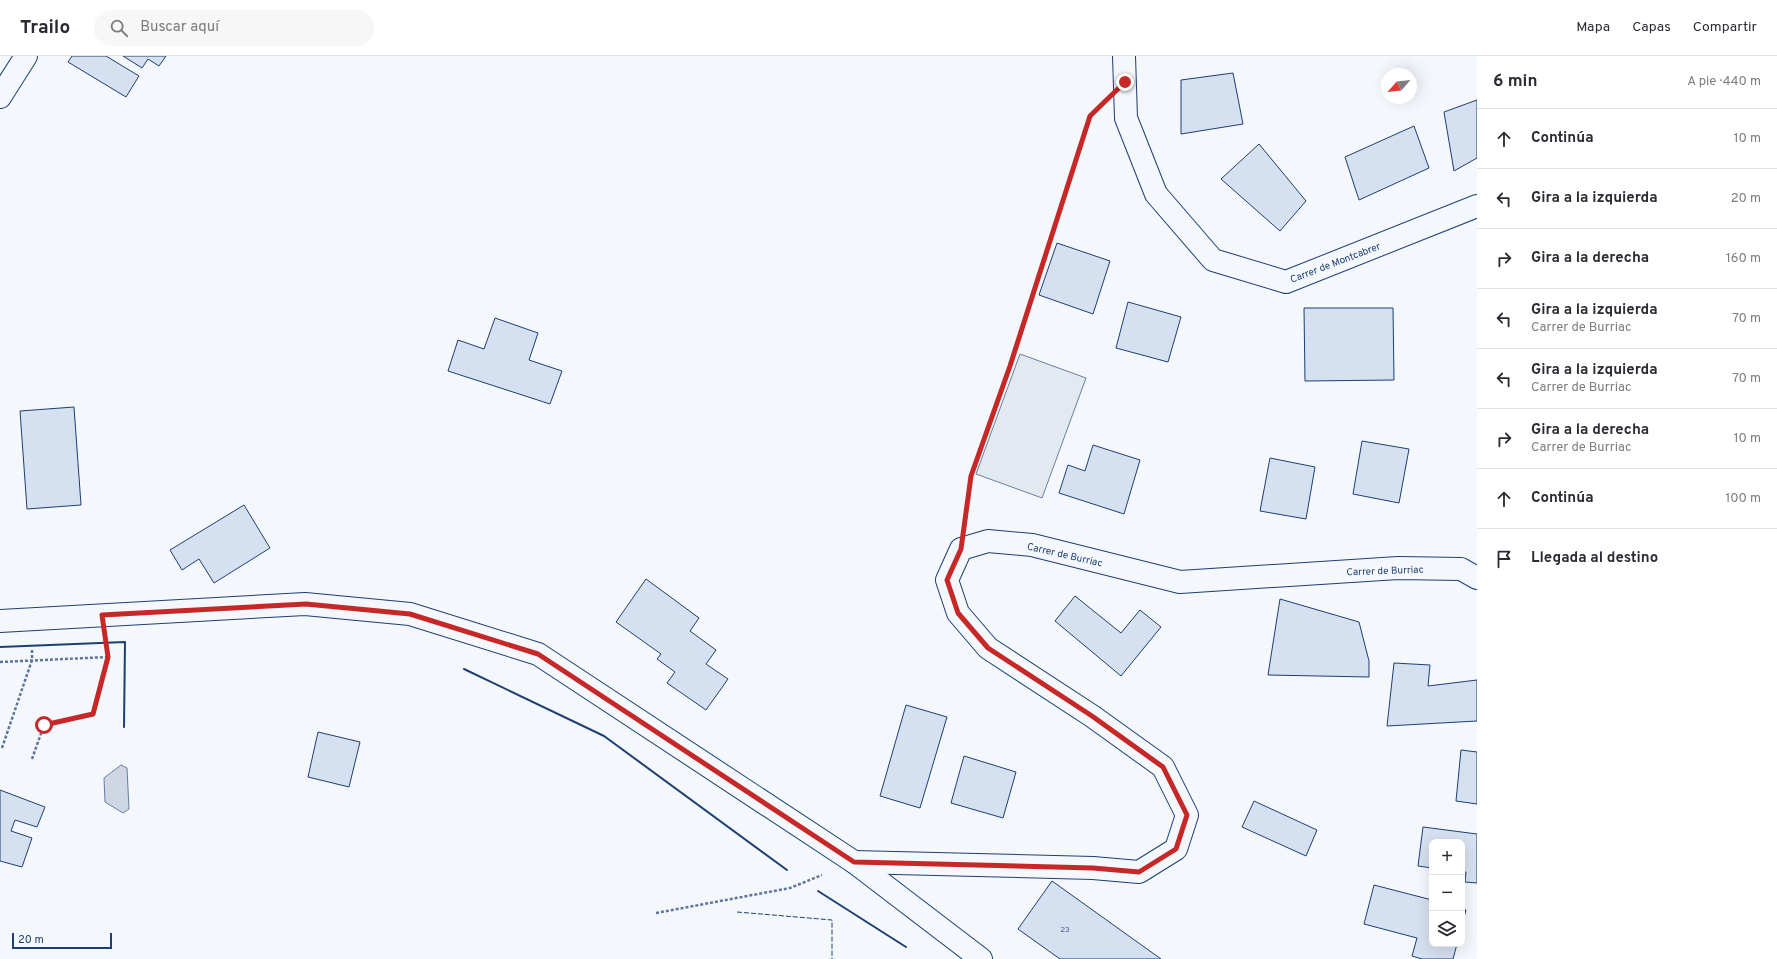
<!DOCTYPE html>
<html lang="es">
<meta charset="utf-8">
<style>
body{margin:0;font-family:Overpass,sans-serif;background:#f7f7f7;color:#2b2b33}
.controls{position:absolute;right:12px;bottom:12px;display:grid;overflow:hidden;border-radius:8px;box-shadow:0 4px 16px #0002}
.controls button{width:36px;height:36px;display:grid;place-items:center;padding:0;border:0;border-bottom:1px solid #e1e1e2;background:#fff;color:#2b2b33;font:20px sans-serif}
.compass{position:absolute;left:1381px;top:12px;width:36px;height:36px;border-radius:50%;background:#fff;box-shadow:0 4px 16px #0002;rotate:243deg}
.scale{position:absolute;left:12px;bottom:10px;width:100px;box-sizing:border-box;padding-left:4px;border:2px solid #1d3f73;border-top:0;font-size:11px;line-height:14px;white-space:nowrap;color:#1d3f73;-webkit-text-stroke:3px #f4f7fb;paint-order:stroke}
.stop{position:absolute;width:12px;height:12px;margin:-9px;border:3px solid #c62828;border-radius:50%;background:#fff}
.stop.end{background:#c62828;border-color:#fff;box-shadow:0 1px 4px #0008}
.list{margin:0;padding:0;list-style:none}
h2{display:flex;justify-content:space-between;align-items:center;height:52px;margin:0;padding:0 16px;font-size:17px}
h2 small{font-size:13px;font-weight:400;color:#7c7c81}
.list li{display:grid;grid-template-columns:26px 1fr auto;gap:12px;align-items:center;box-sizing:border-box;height:60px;padding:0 16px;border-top:1px solid #e1e1e2}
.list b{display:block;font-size:15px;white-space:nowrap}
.list p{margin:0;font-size:13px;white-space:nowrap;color:#7c7c81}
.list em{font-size:13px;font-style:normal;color:#7c7c81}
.icon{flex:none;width:22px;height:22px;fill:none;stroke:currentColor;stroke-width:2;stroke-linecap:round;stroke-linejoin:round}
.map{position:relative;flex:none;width:1477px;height:903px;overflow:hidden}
header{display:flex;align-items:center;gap:24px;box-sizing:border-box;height:56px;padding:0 20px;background:#fff;border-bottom:1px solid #e1e1e2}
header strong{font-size:19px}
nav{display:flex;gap:22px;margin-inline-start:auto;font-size:14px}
.search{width:280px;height:36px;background:#f7f7f7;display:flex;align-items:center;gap:10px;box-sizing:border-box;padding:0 14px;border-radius:22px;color:#7c7c81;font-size:15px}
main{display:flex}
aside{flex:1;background:#fff}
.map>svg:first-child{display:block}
.green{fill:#e3e9f0;stroke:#687fa3}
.water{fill:#cfd7e4;stroke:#687fa3}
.building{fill:#d5e0f0;stroke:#1d3f73}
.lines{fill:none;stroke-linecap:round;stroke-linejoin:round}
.street-casing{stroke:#1d3f73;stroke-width:24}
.path{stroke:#5e769c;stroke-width:2.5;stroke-dasharray:3 2;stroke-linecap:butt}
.street{stroke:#f4f7fb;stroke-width:22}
.fence{stroke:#1d3f73;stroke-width:1;stroke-dasharray:5 2;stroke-linecap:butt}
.wall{stroke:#1d3f73;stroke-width:2}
.route{stroke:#c62828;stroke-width:5}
.labels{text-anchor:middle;stroke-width:3;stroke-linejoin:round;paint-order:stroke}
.number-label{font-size:8px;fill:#4b6792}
.street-label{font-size:10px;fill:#1d3f73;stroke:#f4f7fb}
</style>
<header>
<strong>Trailo</strong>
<div class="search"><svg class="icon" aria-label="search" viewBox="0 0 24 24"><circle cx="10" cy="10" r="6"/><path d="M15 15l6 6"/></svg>Buscar aquí</div>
<nav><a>Mapa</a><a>Capas</a><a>Compartir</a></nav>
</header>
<main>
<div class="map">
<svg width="1477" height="903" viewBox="0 0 1477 903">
<rect width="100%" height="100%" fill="#f4f7fb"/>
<polygon class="green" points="1020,298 1086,322 1042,442 976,418"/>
<polygon class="water" points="121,709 127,712 129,753 123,757 105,746 104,722"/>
<g class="building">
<polygon points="72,0 106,0 139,20 126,41 68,6"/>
<polygon points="123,0 166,0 159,10 148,3 142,12"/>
<polygon points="1233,17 1243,68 1181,78 1181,24"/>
<polygon points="1477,44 1477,102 1454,115 1444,56"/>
<polygon points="1414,70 1429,112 1359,144 1345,101"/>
<polygon points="1259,88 1306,145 1280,175 1221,123"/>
<polygon points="1057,187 1110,205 1093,258 1039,239"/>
<polygon points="1128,246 1181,261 1168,306 1116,292"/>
<polygon points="1304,252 1393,252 1394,324 1305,325"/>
<polygon points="495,262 538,277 529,304 562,315 550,348 448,315 458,284 484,293"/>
<polygon points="74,351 81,449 27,453 20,355"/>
<polygon points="1362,385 1409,393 1399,447 1353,438"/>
<polygon points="1093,389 1140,404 1124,458 1059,437 1068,409 1085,415"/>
<polygon points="1270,402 1315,411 1306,463 1260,455"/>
<polygon points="244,449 270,492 214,527 199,503 182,514 170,494"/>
<polygon points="646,523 699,562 690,575 716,594 706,608 728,623 706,654 667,627 675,616 657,603 661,598 616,566"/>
<polygon points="1075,540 1121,577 1140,554 1161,571 1121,620 1055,565"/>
<polygon points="1280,543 1359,566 1369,605 1369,621 1268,619"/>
<polygon points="1394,607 1430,609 1428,630 1477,624 1477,665 1387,670"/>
<polygon points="906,649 947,661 920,752 880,740"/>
<polygon points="318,676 360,686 349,731 308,721"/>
<polygon points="1461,694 1477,696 1477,748 1456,745"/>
<polygon points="964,700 1016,716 1003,762 951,747"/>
<polygon points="0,734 45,751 37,771 15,764 11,775 32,782 22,811 0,805"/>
<polygon points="1254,745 1317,774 1306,800 1242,771"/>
<polygon points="1423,771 1477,778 1477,827 1465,826 1466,816 1462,816 1462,786 1432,786 1432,812 1418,810"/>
<polygon points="1052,825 1161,903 1060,903 1018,873"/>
<polygon points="1374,829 1432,844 1432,888 1457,888 1453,903 1422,903 1412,900 1417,882 1364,868"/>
<polygon points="1462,852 1466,854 1462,869"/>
</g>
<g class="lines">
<defs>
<g id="street">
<polyline points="1124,0 1126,62 1156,138 1213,204 1286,226 1477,150"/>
<polyline points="0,41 26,0"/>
<polyline points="0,565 305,548 410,558 538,598 854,806 981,903"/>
<polyline points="854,806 1093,812 1139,816 1176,793 1187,759 1163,711 1092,660 988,592 958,557 947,524 961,493 988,485 1032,489 1180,526 1398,512 1461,513 1477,522"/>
</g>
</defs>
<use href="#street" class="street-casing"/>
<g class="path">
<polyline points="966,461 971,420 1010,310 1090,60 1096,54"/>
<polyline points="0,606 108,601"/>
<polyline points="2,692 32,604 32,592"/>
<polyline points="32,703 44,669 93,659 108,601 106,588"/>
<polyline points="656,857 790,832 822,819"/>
</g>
<use href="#street" class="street"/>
<polyline class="fence" points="737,856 832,864 832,903"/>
<g class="wall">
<polyline points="0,591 125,586 124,671"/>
<polyline points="464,613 604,680 787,814"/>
<polyline points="818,835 906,891"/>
</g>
</g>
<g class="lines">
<polyline class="route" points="44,669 93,658 108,601 102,559 306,548 410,558 538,598 854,806 1093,812 1139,816 1176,793 1187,759 1163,711 1092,660 988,592 958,557 947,524 961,493 971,420 1010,310 1090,60 1125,26"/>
</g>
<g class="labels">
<g class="number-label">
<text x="1065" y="876">23</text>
</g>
<g class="street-label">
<text transform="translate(1335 206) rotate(-21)" y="4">Carrer de Montcabrer</text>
<text transform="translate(1065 498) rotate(13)" y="4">Carrer de Burriac</text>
<text transform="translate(1385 514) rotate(-2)" y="4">Carrer de Burriac</text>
</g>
</g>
</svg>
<div class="controls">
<button>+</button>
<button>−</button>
<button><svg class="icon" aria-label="layers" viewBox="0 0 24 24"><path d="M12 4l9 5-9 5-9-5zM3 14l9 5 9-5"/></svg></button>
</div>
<svg class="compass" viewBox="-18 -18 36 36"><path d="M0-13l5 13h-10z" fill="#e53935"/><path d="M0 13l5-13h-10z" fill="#7c7c81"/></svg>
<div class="scale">20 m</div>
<div class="stop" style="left:44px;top:669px"></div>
<div class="stop end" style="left:1125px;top:26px"></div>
</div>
<aside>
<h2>6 min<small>A pie · 440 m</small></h2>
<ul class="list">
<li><svg class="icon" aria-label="ahead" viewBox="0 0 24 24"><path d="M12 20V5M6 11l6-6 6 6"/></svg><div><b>Continúa</b></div><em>10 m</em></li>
<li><svg class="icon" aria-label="left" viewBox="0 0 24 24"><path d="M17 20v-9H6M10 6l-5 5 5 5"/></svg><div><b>Gira a la izquierda</b></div><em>20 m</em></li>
<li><svg class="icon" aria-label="right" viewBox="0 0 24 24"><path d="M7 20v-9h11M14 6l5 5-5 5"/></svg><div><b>Gira a la derecha</b></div><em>160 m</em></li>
<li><svg class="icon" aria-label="left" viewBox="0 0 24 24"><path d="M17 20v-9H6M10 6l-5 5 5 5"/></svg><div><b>Gira a la izquierda</b><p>Carrer de Burriac</p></div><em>70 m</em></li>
<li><svg class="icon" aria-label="left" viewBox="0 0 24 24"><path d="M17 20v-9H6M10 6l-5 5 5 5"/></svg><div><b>Gira a la izquierda</b><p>Carrer de Burriac</p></div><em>70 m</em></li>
<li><svg class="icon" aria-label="right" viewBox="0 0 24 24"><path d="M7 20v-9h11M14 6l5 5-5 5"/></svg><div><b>Gira a la derecha</b><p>Carrer de Burriac</p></div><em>10 m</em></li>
<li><svg class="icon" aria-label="ahead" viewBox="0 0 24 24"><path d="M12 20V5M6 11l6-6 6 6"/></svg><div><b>Continúa</b></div><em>100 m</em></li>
<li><svg class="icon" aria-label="arrive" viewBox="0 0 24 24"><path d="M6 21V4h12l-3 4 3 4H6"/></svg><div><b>Llegada al destino</b></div></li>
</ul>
</aside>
</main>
